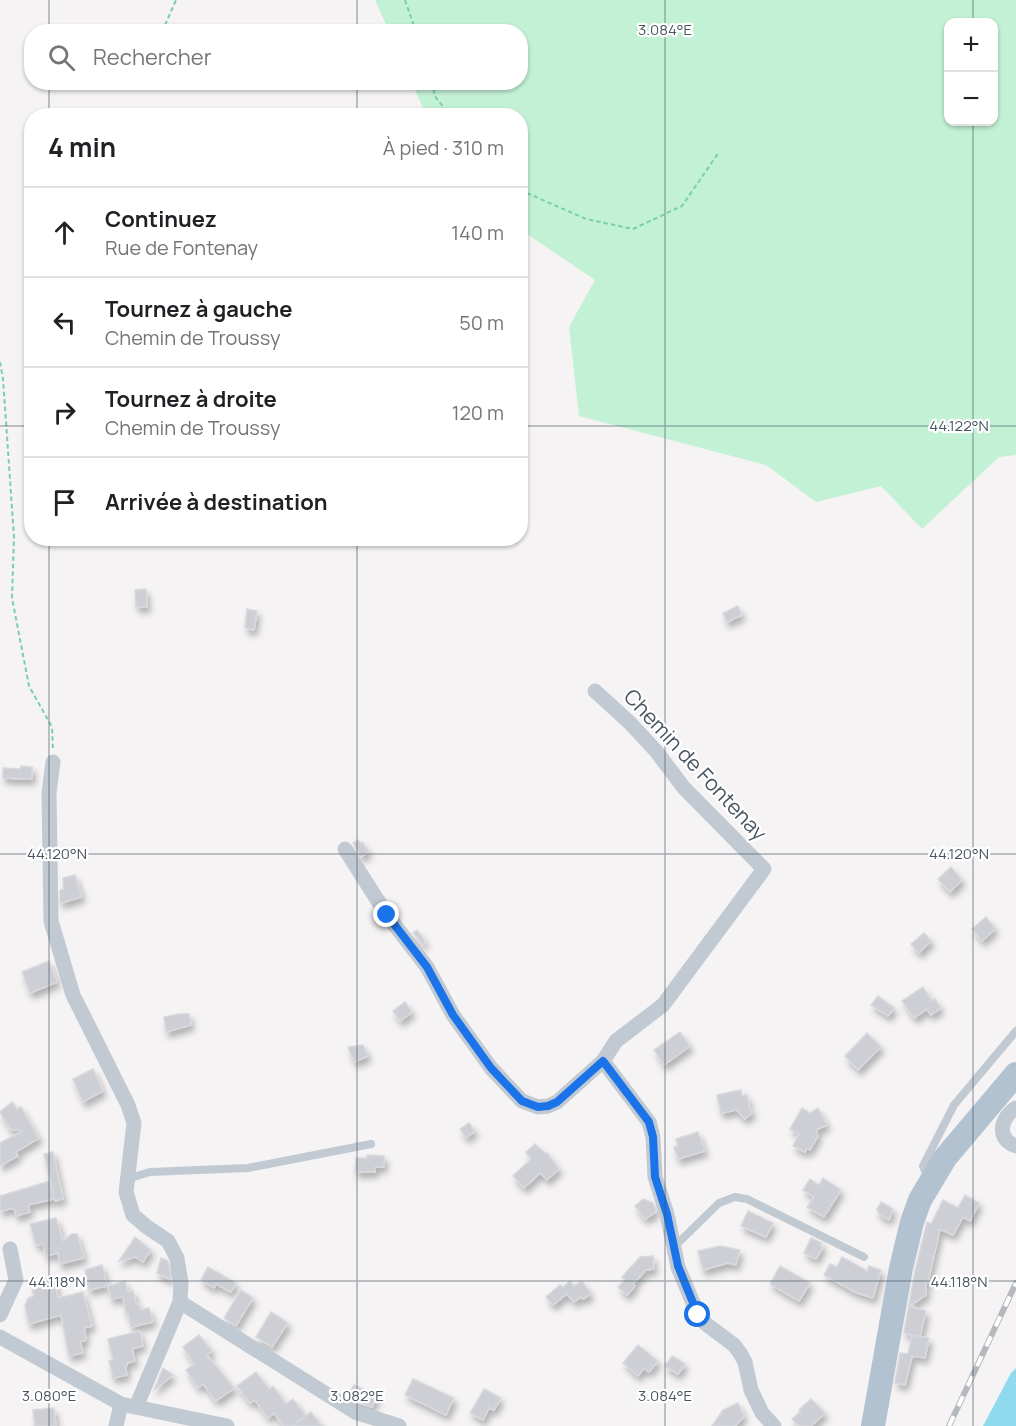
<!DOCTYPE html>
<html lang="fr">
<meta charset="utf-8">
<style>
body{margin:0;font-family:Manrope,sans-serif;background:#f2f2f2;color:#202124}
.controls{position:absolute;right:18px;top:18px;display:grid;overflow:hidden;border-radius:12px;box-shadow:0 2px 4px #0004}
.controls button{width:54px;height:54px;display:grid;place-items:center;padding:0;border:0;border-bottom:2px solid #e0e0e0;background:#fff;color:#202124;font:30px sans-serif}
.stop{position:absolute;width:18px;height:18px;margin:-14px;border:4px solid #1a73e8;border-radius:50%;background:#fff}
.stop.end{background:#1a73e8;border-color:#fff;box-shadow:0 2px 6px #0008}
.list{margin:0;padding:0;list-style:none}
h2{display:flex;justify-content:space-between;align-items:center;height:78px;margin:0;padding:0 24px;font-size:26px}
h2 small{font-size:20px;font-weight:400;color:#757577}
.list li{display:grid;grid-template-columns:39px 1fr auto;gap:18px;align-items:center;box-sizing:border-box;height:90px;padding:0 24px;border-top:2px solid #e0e0e0}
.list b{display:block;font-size:22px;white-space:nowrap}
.list p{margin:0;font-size:20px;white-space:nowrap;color:#757577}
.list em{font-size:20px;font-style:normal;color:#757577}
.icon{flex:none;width:33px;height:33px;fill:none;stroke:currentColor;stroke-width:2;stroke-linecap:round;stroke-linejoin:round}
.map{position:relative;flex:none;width:1016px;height:1426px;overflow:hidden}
.search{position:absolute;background:#fff;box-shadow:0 2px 4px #0004;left:24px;top:24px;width:504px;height:66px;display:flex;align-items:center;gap:15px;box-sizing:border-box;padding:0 21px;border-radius:24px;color:#757577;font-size:22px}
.panel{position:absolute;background:#fff;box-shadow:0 2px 4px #0004;left:24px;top:108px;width:504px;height:438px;border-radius:24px}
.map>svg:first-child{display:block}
.green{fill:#c3f1d5;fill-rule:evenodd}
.water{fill:#90daee}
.building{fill:#cdcfd5;stroke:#d7d9de;stroke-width:1.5;filter:url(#shadow)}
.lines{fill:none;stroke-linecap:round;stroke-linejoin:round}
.path{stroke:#7ad0a6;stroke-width:2;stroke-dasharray:4.5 3;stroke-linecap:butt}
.lane{stroke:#c1cad2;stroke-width:8}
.street{stroke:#c1cad2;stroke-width:15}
.primary{stroke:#b3c2d1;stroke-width:24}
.rail-casing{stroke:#b5b8bd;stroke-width:6}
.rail{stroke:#fff;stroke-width:4;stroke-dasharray:11;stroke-linecap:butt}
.route{stroke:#1a73e8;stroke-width:8}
.ticks{fill:none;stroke:#4a5661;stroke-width:1.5;stroke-opacity:0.45}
.labels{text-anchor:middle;stroke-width:4.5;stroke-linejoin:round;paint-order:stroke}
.street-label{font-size:21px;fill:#4a5661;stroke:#fff}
.ticks-label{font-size:15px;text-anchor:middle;fill:#4a5661;stroke:#fff;stroke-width:4.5;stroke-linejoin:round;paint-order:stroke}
</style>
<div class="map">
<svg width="1016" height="1426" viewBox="0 0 1016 1426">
<defs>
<filter id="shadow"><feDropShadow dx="3" dy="5.5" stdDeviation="3" flood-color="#0004"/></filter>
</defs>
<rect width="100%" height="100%" fill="#f5f3f3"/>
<path class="green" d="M375 0H1016V455L999 457 922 529 881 486 816 502 766 465 579 416 569 327 595 280 521 230 520 116 426 115 412 83 520 82V32L389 31ZM994 22V122H948V22Z"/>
<polygon class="water" points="1016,1368 1016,1426 983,1426 1011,1373"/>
<g class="building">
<polygon points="146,589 147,607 136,607 135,590"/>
<polygon points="738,606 742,615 727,622 723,613"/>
<polygon points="247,609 257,611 254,630 245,628"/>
<polygon points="21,766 32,767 32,779 3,778 3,768 21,769"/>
<polygon points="358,840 360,843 362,842 369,852 361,857 353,843"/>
<polygon points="951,867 962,880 950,892 938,879"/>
<polygon points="75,875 82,897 60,903 60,890 64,889 63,878"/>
<polygon points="986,917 995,929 982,941 972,929"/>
<polygon points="417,930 423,938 425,943 423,945 413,933"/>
<polygon points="924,933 931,941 919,953 911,944"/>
<polygon points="49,961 57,982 30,993 22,972"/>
<polygon points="923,987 932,1001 935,999 941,1008 931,1015 927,1009 914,1018 902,1001"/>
<polygon points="878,996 894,1008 888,1016 871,1005"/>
<polygon points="405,1002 412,1012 400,1021 393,1011"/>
<polygon points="179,1014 189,1014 191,1025 166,1032 164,1017"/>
<polygon points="680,1032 690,1046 664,1065 654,1050"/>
<polygon points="867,1033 881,1047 858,1070 845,1056"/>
<polygon points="363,1045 368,1056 354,1062 348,1047"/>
<polygon points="93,1069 103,1091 83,1102 73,1079"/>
<polygon points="741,1090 742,1096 747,1095 750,1109 753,1112 745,1119 736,1110 721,1113 717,1095"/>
<polygon points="12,1102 17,1109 21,1107 39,1138 16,1152 18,1156 0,1166 0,1143 23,1131 10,1129 0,1112"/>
<polygon points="802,1108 810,1113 818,1108 827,1125 816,1130 818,1136 810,1150 807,1148 805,1152 793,1146 799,1134 790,1129"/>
<polygon points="469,1123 475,1131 466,1138 460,1129"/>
<polygon points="698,1132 705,1151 678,1159 674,1147 678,1146 676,1139"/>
<polygon points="535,1144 546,1154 547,1153 559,1169 547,1180 540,1173 524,1188 513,1176 531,1159 526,1152"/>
<polygon points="53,1152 63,1199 55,1201 44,1154"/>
<polygon points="367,1155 384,1156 384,1167 375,1167 375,1172 355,1172 356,1158 367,1158"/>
<polygon points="823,1178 841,1190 824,1217 807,1207 814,1197 803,1190 810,1179 819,1185"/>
<polygon points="50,1181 54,1199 28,1205 30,1212 16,1216 14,1208 0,1211 0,1196"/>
<polygon points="965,1195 979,1203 970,1221 963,1217 953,1235 940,1229 928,1282 926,1282 926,1295 909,1306 926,1311 920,1337 904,1333 915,1271 927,1222 931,1224 943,1200 958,1208"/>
<polygon points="643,1199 653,1203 656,1212 645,1219 635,1206"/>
<polygon points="881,1202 893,1209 889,1220 879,1214 877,1209"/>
<polygon points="748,1211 773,1223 766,1237 741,1226"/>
<polygon points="56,1218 63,1241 72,1234 77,1234 84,1258 60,1264 58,1253 46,1256 43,1244 36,1245 30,1224"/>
<polygon points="135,1237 151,1250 143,1262 136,1257 119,1261"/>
<polygon points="811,1238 822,1243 820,1246 823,1247 816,1259 804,1253"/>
<polygon points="720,1246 740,1250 736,1265 728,1263 703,1270 698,1251"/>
<polygon points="653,1256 654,1269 646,1270 633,1284 635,1286 627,1295 618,1287 625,1280 622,1277 640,1257"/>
<polygon points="842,1257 867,1271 869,1266 881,1270 873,1298 855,1292 824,1275 830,1264 837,1267"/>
<polygon points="161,1258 168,1261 171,1280 157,1273"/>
<polygon points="102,1265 107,1286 89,1290 85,1270"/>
<polygon points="780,1266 810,1283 799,1301 770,1284"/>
<polygon points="208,1267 236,1283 231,1292 216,1284 214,1288 201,1280"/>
<polygon points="54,1277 58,1298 83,1292 92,1326 84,1328 86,1340 80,1342 83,1353 69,1356 61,1315 29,1324 25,1306 28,1298 34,1296 32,1289 44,1286 42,1279"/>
<polygon points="125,1281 128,1292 133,1291 136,1304 139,1304 140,1310 149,1308 153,1322 131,1327 128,1313 126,1314 123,1297 111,1299 108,1286"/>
<polygon points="570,1281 574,1286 582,1281 591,1294 583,1299 581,1297 574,1302 567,1294 553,1305 546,1297 560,1285 563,1287"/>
<polygon points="241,1290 253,1298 236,1326 224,1318"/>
<polygon points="271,1312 288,1323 272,1347 256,1337"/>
<polygon points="140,1331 143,1346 132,1349 135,1361 127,1363 127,1366 125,1366 127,1375 113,1378 109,1361 113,1360 108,1339"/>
<polygon points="199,1335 212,1351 207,1355 234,1388 216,1401 203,1384 198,1388 186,1370 194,1364 183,1347"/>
<polygon points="912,1335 929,1338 925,1358 912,1356 905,1385 895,1383 900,1353 908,1354"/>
<polygon points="638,1345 658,1361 649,1372 644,1368 638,1376 623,1363"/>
<polygon points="672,1356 685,1364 678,1374 665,1366"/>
<polygon points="163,1368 173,1375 154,1390"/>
<polygon points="256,1372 269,1389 273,1386 286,1404 293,1399 306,1416 292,1426 283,1426 274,1413 268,1418 255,1400 250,1403 237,1386"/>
<polygon points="413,1379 454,1398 446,1415 405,1395"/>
<polygon points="354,1385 377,1396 372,1407 359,1403 348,1396"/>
<polygon points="484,1389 501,1398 494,1410 489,1408 483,1420 470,1413"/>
<polygon points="811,1399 825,1413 811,1426 798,1426 792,1419 800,1412 799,1410"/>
<polygon points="738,1403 744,1416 735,1426 712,1426 723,1410"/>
<polygon points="54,1408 56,1426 35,1426 33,1410"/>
<polygon points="311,1412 322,1426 293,1426"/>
</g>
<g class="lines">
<g class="path">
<polyline points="405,0 416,32"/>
<polyline points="162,32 176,0"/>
<polyline points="431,82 436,98 451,116"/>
<polyline points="137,86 138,82"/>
<polyline points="520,190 586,219 633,229 682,206 719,152"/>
<polyline points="0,362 3,379 14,537 12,598 29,686 52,727 53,750"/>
</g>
<g class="lane">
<polyline points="127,1179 150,1172 248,1168 371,1144"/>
<polyline points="928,1179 923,1166 954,1105 1016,1031"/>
<polyline points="675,1246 719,1203 735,1197 747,1199 864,1257"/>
</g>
<g class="street">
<polyline points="53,762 49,793 51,921 73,995 128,1105 134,1123 126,1192 133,1215 147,1227 168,1241 177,1258 181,1283 180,1302 136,1407"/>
<polyline points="345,849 387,915 427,967 453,1015 491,1068 522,1101 538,1107 548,1106 557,1102 603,1061 616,1041 663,1005 764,869 684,788 656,751 630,723 595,691"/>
<polyline points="603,1061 649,1122 653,1137 655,1177 667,1214 678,1267 698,1315 706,1324 734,1345 740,1353 745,1362 751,1390 762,1413 774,1426"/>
<path d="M1016 1108C1001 1117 995 1139 1016 1146"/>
<polyline points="180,1302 355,1412 399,1426"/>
<polyline points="0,1315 16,1280 10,1249"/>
<polyline points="0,1337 121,1404 227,1426"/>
<polyline points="116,1426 121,1404"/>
</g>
<polyline class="primary" points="873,1426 901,1268 912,1222 920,1200 945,1158 1016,1074"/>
<defs>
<polyline id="rail" points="949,1426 1016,1283"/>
</defs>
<use href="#rail" class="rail-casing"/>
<use href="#rail" class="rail"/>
</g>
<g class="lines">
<polyline class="route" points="387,915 427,967 453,1015 491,1068 522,1101 538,1107 548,1106 557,1102 603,1061 649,1122 653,1137 655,1177 667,1214 678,1266 698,1315"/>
</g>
<path class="ticks" d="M49 0V32M357 0V32M665 0V1426M973 0V22M49 82V116M357 82V116M973 122V1426M0 426H32M520 426H1016M49 538V1426M357 538V1426M0 854H1016M0 1281H1016"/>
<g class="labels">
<g class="street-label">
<text transform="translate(695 765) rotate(47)" y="7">Chemin de Fontenay</text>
</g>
</g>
<g class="ticks-label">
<text x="665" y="35">3.084°E</text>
<text x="959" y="431">44.122°N</text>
<text x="57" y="859">44.120°N</text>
<text x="959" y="859">44.120°N</text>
<text x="57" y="1287">44.118°N</text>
<text x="959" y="1287">44.118°N</text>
<text x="49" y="1401">3.080°E</text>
<text x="357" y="1401">3.082°E</text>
<text x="665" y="1401">3.084°E</text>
</g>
</svg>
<div class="controls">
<button>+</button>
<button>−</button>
</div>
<div class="stop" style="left:698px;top:1315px"></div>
<div class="stop end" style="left:387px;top:915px"></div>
<div class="search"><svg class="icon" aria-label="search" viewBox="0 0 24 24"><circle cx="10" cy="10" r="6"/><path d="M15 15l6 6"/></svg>Rechercher</div>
<section class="panel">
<h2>4 min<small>À pied · 310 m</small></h2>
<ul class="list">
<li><svg class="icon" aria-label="ahead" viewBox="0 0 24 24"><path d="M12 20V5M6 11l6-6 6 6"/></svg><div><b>Continuez</b><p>Rue de Fontenay</p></div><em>140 m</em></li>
<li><svg class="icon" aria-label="left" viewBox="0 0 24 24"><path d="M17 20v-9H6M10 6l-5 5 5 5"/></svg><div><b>Tournez à gauche</b><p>Chemin de Troussy</p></div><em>50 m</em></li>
<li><svg class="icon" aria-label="right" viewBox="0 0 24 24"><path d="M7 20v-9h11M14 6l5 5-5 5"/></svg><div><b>Tournez à droite</b><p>Chemin de Troussy</p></div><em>120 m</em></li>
<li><svg class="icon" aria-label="arrive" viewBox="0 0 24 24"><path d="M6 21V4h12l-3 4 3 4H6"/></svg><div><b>Arrivée à destination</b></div></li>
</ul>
</section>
</div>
